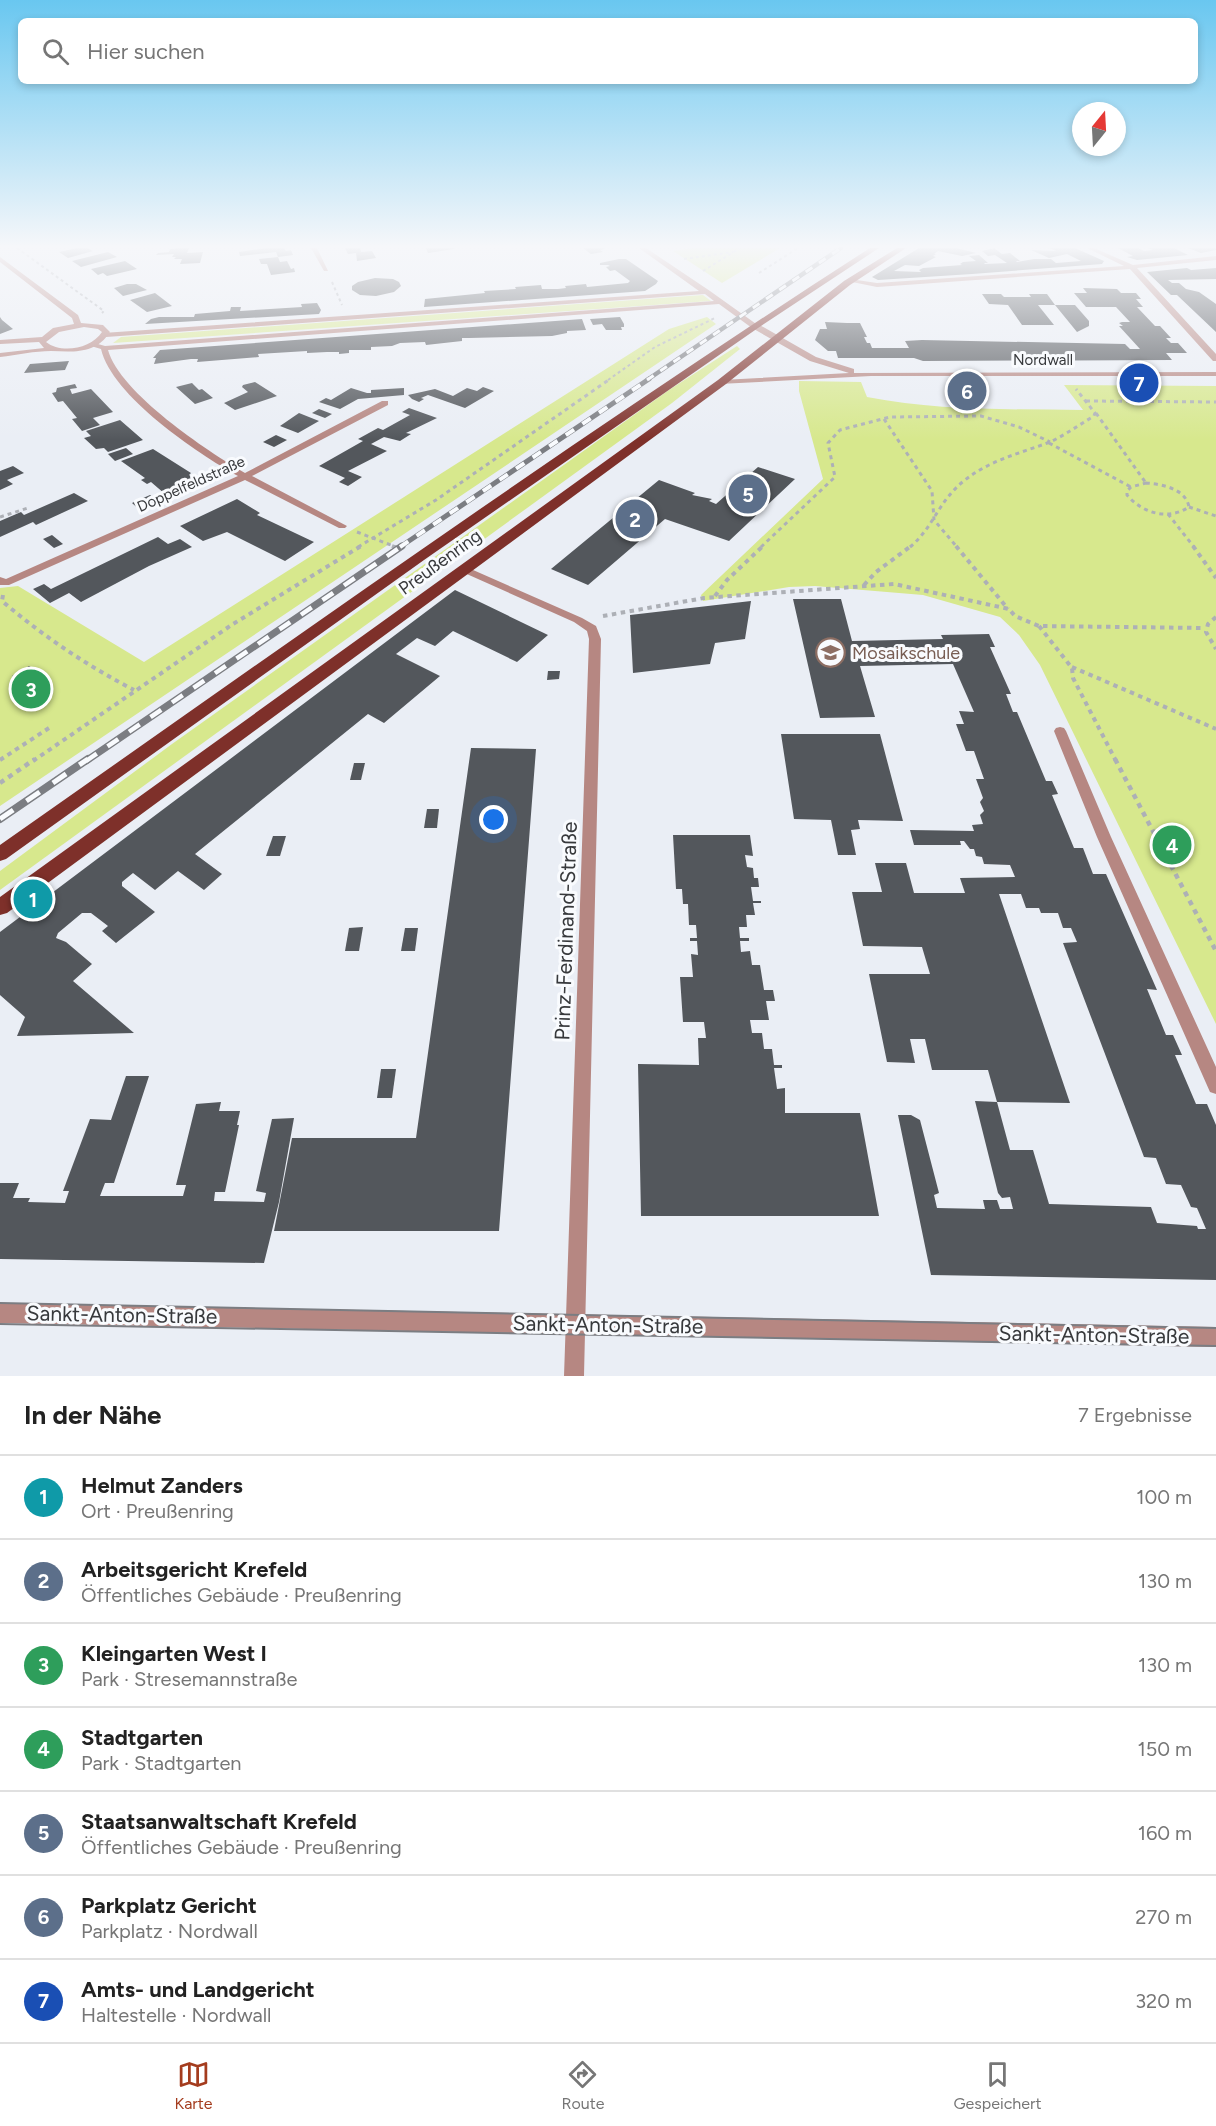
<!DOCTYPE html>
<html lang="de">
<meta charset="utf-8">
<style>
body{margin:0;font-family:Figtree,sans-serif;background:#f6f6f6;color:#222}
.compass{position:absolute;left:1072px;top:102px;width:54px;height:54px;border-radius:50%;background:#fff;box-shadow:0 3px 9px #0003;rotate:18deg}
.you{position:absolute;left:494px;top:820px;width:21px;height:21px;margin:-15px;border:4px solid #fff;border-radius:50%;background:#1a73e8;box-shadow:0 0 0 9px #1a73e833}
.badge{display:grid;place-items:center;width:39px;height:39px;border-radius:50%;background:#a43c1e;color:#fff;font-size:20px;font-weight:700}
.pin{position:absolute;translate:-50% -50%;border:3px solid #fff;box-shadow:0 2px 6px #0006}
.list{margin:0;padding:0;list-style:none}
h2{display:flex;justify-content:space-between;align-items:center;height:78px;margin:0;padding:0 24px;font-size:26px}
h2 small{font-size:20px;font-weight:400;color:#767676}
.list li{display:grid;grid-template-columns:39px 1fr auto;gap:18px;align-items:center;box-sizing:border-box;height:84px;padding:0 24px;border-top:2px solid #e0e0e0}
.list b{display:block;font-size:22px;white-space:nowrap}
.list p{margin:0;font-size:20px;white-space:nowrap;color:#767676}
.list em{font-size:20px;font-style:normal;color:#767676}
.icon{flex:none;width:33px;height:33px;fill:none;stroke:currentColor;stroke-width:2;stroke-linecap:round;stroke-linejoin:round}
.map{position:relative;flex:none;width:1216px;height:1376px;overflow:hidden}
.search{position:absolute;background:#fff;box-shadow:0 3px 9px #0003;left:18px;right:18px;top:18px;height:66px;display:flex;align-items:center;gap:15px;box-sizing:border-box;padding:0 21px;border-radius:9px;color:#767676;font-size:22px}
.sheet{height:666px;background:#fff}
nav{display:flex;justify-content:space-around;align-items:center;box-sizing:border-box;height:84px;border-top:2px solid #e0e0e0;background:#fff;font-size:16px;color:#767676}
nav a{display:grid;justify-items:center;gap:3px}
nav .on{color:#a43c1e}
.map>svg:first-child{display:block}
.green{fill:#d7e88d}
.building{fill:#53575c}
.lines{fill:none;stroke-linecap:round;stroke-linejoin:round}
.path-far3{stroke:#adb0b6;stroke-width:2;stroke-dasharray:3 3;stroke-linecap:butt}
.path-far2{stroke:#adb0b6;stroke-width:3;stroke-dasharray:4 4;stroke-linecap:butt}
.path-far1{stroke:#adb0b6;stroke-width:4;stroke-dasharray:4.5 4.5;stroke-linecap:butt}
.path{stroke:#adb0b6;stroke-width:4.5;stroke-dasharray:5 5;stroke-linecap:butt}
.minor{fill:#b68782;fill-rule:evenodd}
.tertiary{fill:#b68782;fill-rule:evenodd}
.primary{fill:#7e302a;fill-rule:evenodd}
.tram{stroke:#7b7d82;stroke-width:2}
.rail-far3-casing{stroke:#7b7d82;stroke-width:4.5}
.rail-far2-casing{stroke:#7b7d82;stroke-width:5}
.rail-far1-casing{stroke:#7b7d82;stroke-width:7}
.rail-casing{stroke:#7b7d82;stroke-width:8}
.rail-far3{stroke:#f9fbfe;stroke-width:3;stroke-dasharray:8;stroke-linecap:butt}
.rail-far2{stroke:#f9fbfe;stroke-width:4;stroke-dasharray:10;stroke-linecap:butt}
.rail-far1{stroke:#f9fbfe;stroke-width:4.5;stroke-dasharray:13;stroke-linecap:butt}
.rail{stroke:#f9fbfe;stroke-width:5;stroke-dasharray:16;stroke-linecap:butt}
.labels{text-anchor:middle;stroke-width:6;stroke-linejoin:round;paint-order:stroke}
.far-street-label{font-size:15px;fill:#37393c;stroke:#f9fbfe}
.street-label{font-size:18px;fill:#37393c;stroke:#f9fbfe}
.education-label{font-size:18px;fill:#785e54;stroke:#f9fbfe;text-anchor:start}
.near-street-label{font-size:21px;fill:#37393c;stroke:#f9fbfe}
</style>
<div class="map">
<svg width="1216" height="1376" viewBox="0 0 1216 1376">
<rect width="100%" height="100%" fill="#eaeef5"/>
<g class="green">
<polygon points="693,248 780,248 722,283 673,251"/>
<polygon points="703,295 711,301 113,343 121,337"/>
<polygon points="707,317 716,324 0,806 0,588 18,586 144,662 669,329"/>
<polygon points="737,346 740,349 672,403 0,890 0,871 172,744 669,390"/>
<path d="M799 381 861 382 867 397C939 411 1011 409 1083 410L1064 385 1216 386V1024L1040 665 1019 635 1000 617 923 595 815 586 789 587 703 601 701 595 823 479 799 391Z"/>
</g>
<g class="building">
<polygon points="77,248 87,248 93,251 68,258 59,252"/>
<polygon points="180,248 189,248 187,253 203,252 200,263 180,264 182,259 174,259 176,257 172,257 174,254 156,255 158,253 169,252 170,249"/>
<polygon points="267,248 284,248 286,251 291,250 293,255 278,257 276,252 240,256 239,252"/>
<polygon points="345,248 360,248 361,252 372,251 376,258 357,261 356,253 348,254"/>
<polygon points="426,248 454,248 454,249 428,253"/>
<polygon points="583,248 604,248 604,249 600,250 603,252 591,254"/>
<polygon points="919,248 956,248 976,253 962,256 938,251 934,254 936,254 933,256 936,257 919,266 905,265 894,271 921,272 919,270 923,268 962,265 960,264 963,262 976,261 969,256 979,255 988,263 984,263 985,264 1007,263 995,255 988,256 982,251 994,248 1002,254 1010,253 1020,261 1016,261 1017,262 1034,259 1051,259 1056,263 1081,261 1067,254 1049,258 1031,250 1056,251 1050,248 1075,248 1104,261 1102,264 972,274 878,280 872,277"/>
<polygon points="1118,248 1138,248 1144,251 1153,250 1148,248 1174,248 1188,255 1137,260 1127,257 1133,256"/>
<polygon points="1188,248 1216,248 1216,250 1201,253"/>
<polygon points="108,252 117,257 81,267 72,261"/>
<polygon points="278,257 280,262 287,261 291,269 294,268 295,272 271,275 267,264 261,264 259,259"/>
<polygon points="619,259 626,259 658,281 656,284 645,291 424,307 425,299 485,293 484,291 516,289 515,287 541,285 542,289 558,289 566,288 565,286 586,284 587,287 628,283 630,281 615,270 610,271 606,267 610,266 608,265 600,265 600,263"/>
<polygon points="125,261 137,269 107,276 103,273 98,275 91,269"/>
<polygon points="1187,268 1191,270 1216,268 1216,279 1168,280 1172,283 1179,283 1186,289 1199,292 1216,304 1216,332 1177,295 1171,295 1147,272"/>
<polygon points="375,278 393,279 399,282 401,286 394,292 376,296 360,295 352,290 352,286 358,282"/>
<polygon points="127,284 136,284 147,290 123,296 114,288"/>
<polygon points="1083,288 1117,289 1121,293 1136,293 1141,299 1136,299 1143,307 1137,307 1155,326 1160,326 1171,338 1166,338 1171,343 1178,343 1187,353 1166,353 1172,360 923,361 914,358 838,358 836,351 828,351 815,340 820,329 827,329 825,322 847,323 860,323 867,337 864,337 867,343 870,343 872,348 909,348 905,341 922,340 1125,344 1130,349 1140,349 1119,326 1123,326 1119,323 1122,322 1130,322 1116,307 1086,307 1074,293 1087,293"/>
<polygon points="155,293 172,306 147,312 130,300"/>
<polygon points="982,294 1001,294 1004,297 1031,297 1029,294 1047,294 1055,305 1075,305 1089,321 1089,326 1077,332 1055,305 1038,305 1054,325 1022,325 1008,305 989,304"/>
<polygon points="317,303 321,310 319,314 145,324 151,319 159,317 194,317 195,314 230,311 231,307 241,307 240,311 302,307 301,304"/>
<polygon points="0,317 2,320 13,329 0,334"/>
<polygon points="620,317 624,324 624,327 621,327 622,330 606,330 602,324 593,325 590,319"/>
<polygon points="582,319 586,330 567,331 567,333 552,336 469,338 462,338 462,341 426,345 425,342 400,343 392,346 371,347 371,350 349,350 349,353 339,354 339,352 327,352 307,353 307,351 258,354 259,357 197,362 198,359 191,359 154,364 156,358 153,358 160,350"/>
<polygon points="69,361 65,370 24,373 30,364"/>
<polygon points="255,382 277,396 235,410 224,403 248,392 242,387 243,385"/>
<polygon points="192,383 199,390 202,389 213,398 195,404 176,387"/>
<polygon points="75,384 77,388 70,389 72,394 91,389 113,412 93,418 100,425 82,431 72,419 77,418 63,401 58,402 52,393 56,392 57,388"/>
<polygon points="483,387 494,391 465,408 428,395 421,398 424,399 419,402 412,399 408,395 435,389 453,396 467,388 477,391"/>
<polygon points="351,388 367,393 371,393 371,390 404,388 404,395 358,399 340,409 319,402 326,398 331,400"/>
<polygon points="409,408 437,418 406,433 411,434 400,441 384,437 371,444 387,451 348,471 362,477 348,486 339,482 345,478 319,466 363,441 358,439 378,428 383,430 410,415 402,412"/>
<polygon points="319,409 332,414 325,418 312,413"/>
<polygon points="299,413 319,421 298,433 280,426"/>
<polygon points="120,420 143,440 108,452 104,448 96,449 84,438 91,436 86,431"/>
<polygon points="276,435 287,440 274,447 263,442"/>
<polygon points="126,448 133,454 115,461 108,454"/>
<polygon points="153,449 191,473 189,475 197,481 165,494 151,482 147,484 141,480 145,478 121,461"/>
<polygon points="13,466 24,473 7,480 13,484 0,490 0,471"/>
<polygon points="758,467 795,479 729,541 665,519 588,585 551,569 659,480 695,493 692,495 712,499 709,501 716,504"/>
<polygon points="74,493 88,501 36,525 33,522 0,537 0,521 21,512 24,515"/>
<polygon points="150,495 160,503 141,511 132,503"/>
<polygon points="237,499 260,513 257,515 314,542 285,561 227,532 203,541 180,526"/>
<polygon points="52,535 63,544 54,548 43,539"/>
<polygon points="158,537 168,544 180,539 192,547 149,566 81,602 69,593 50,603 33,589 44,584 51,589"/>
<polygon points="455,590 548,635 517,662 453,631 435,646 417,638 396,654 440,676 384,723 368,714 195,854 222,874 204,890 178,871 155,890 133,873 122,882 122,886 155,912 116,943 102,931 108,926 91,913 82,913 58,933 56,938 66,942 92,964 73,981 134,1033 17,1036 25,1017 0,995 0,932"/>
<polygon points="793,599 841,599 852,641 943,639 941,635 989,634 995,647 990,647 1011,694 1006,694 1013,712 1017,712 1046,781 1052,781 1058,794 1052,795 1074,848 1083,848 1093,874 1106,874 1157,990 1147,989 1166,1035 1173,1035 1182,1055 1175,1055 1196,1104 1207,1104 1216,1125 1216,1280 931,1275 898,1115 911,1115 920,1120 939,1193 934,1195 937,1208 985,1209 983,1200 997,1200 1000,1209 1013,1209 1010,1197 1002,1198 998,1193 975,1101 997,1102 1010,1150 1033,1150 1049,1204 1151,1207 1157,1223 1197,1226 1198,1229 1206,1229 1197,1208 1191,1207 1181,1185 1166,1184 1156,1158 1144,1157 1063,943 1077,942 1071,928 1063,928 1058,913 1041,913 1039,908 1026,908 1021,894 999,894 1070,1103 997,1102 988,1070 932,1070 925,1039 910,1039 915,1063 887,1062 869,974 930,974 922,947 863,946 852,892 882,892 875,863 906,863 914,893 965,893 960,878 1015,877 1010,865 984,864 982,857 976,856 974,849 970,849 964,841 960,841 961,845 914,845 910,830 974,831 972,825 983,824 980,815 984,811 980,802 983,798 976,779 984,779 974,751 966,751 956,724 964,724 959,711 974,712 953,664 860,666 875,717 820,718"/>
<polygon points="751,601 745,639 715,643 710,664 633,673 630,615"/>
<polygon points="29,666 39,672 20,683 12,676"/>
<polygon points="548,671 560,671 559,679 547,680"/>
<polygon points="42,683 52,690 41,697 31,689"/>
<polygon points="781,734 880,734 903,821 858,820 860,829 851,830 856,855 838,855 831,820 794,819"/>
<polygon points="471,748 536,749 499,1231 274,1231 292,1138 416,1138"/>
<polygon points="354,763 365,763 361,780 350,780"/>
<polygon points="427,809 439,809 437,828 424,828"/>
<polygon points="673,835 750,835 753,856 745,855 747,867 753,868 754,878 758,878 759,887 751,887 753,901 761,901 761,903 753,903 755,915 746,915 747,927 739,927 740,938 749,938 749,941 740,941 741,952 750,951 752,965 760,965 764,990 773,990 775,1001 766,1001 769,1020 750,1020 752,1033 762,1033 764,1049 772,1049 774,1065 782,1065 782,1068 774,1068 777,1089 785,1088 785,1113 860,1113 879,1216 641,1216 638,1064 699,1065 698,1038 706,1038 704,1022 683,1022 680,977 693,977 691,954 698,955 697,941 690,941 690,938 697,938 696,925 689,925 688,904 683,904 682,889 676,889"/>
<polygon points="273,836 286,836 280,856 266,856"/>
<polygon points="363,927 359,951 345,951 349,928"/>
<polygon points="405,928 418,928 415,951 401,951"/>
<polygon points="381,1069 396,1069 392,1098 377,1098"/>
<polygon points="126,1076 149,1076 114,1183 105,1183 100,1196 183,1196 186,1185 176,1185 196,1104 221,1102 219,1111 240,1111 237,1125 239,1125 225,1192 215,1192 214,1201 264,1202 266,1193 256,1191 272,1119 294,1118 279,1202 264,1263 0,1259 0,1183 19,1183 13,1198 30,1198 28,1202 65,1203 69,1191 63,1191 90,1119 111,1120"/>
</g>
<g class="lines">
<g class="path-far3">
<polyline points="17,248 104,311 102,313"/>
<polyline points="684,259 733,252"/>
<polyline points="703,271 740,248"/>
<polyline points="759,273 798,248"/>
<polyline points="332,282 342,305"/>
<polyline points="608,380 655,347 715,318"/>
</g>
<g class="path-far2">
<polyline points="1086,401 1216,402"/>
<polyline points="1096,413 1146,483"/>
<polyline points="884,419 932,491 934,520 957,547"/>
<polyline points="1049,443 1131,487"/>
<path d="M1146 483C1162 484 1186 489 1189 507 1168 521 1142 513 1127 495V491L1131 487Z"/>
<polyline points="1189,507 1216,516"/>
<polyline points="1168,514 1194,547"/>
<polyline points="0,517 28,508"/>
<polyline points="357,532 396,547"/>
<polyline points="358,547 436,500 610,379"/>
<polyline points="761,547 835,477 828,443 840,430 890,417 981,416 1019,427 1050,442"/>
<path d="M910 547C934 527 938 501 965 480 990 460 1021 453 1050 442 1065 435 1079 425 1094 416L1095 413 1076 389"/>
</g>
<g class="path-far1">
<polyline points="392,546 400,549"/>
<polyline points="956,546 1008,609"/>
<polyline points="1193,546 1216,578"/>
<polyline points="864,585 876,572 911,546"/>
<path d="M3 595 2 601C43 636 86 665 134 690"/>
<polyline points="715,596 727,580 763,546"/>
<polyline points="603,616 704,598 894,584 1009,609 1015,616 1039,626 1204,628"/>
<polyline points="1216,617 1208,624 1206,632 1216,649"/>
<polyline points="1039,626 1072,668 1073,678 1116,761"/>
<polyline points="1072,667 1216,729"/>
<polyline points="0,760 49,728"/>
<polyline points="33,761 233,624 361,546"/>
</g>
<g class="path">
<polyline points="1115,759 1216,951"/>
<polyline points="0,783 35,759"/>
</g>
<g class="minor">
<polygon points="311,248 317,248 328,271 324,271"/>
<path d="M639 248H646L710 291 759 326 752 328 719 304 108 350C120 393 207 451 245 473L382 401H388V405L252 476 347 526 345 528H339L245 480 9 585H0V577L6 579 238 476C197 453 112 396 101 349L91 346V342L105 346 714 301 705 294 106 337 102 335 103 333 699 291Z"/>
<polygon points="1087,248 1094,248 1133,265 1216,256 1216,260 1137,268 1216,354 1216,361 1213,361 1130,269 877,287 847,281 850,279 877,283 1124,266"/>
<polygon points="464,566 582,618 596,626 601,639 584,1376 564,1376 589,639 587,631 574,622 460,571 459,569"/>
<polygon points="1060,727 1064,728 1066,731 1111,837 1216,1067 1216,1094 1210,1092 1097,837 1054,731 1056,728"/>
</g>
<g class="tertiary">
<path d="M0 257 78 315 81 323 103 325 110 332C96 354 74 352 51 351 35 351 17 355 0 357V353L44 348 39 342 0 344V340L42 337 53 328 74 324 72 318 0 262ZM84 327 98 329 102 332C91 349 61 354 46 342L59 332Z"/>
<polygon points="752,324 758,324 816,357 854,369 854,373 1216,372 1216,376 871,376 719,384 719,380 722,380 849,373 810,361 752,328"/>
<polygon points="0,1303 1216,1327 1216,1347 0,1323"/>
</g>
<g class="primary">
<path d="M870 248H879L758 328 424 560 6 859 0 861V845C288 643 575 438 870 248Z"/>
<polygon points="897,248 906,248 850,285 726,384 7,913 0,915 0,897 718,380 844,281"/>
</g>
<g class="tram">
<polyline points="0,1303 1216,1328"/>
<polyline points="0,1324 1216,1346"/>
</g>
<defs>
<polyline id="rail-far3" points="647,380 841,248"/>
<polyline id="rail-far2" points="400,547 649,379"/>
<polyline id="rail-far1" points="86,761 402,546"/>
<polyline id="rail" points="0,819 88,759"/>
</defs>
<use href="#rail-far3" class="rail-far3-casing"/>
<use href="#rail-far2" class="rail-far2-casing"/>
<use href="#rail-far1" class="rail-far1-casing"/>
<use href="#rail" class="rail-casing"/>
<use href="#rail-far3" class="rail-far3"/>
<use href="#rail-far2" class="rail-far2"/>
<use href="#rail-far1" class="rail-far1"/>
<use href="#rail" class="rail"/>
</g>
<linearGradient id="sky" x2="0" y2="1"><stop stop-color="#69c7f0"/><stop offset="0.56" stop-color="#f6f7fa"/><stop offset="1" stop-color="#f6f7fa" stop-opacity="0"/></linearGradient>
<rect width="1216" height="440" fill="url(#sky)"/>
<defs>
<symbol id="school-ring" viewBox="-11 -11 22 22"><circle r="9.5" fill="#f9fbfe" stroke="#8d6e63" stroke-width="1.5"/><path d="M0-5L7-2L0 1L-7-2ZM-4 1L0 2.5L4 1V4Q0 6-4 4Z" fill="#8d6e63"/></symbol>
</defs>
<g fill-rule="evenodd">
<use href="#school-ring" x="814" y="636" width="33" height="33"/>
</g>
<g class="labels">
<g class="far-street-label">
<text x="1043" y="365">Nordwall</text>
<text transform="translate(191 484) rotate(-24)" y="5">Doppelfeldstraße</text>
</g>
<g class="street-label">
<text transform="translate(440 562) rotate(-36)" y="6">Preußenring</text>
</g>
<g class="education-label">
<text x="852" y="659">Mosaikschule</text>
</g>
<g class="near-street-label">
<text transform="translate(566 931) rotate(-88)" y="7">Prinz-Ferdinand-Straße</text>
<text transform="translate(122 1315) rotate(1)" y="7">Sankt-Anton-Straße</text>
<text transform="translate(608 1325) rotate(1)" y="7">Sankt-Anton-Straße</text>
<text transform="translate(1094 1335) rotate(1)" y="7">Sankt-Anton-Straße</text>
</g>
</g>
</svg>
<svg class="compass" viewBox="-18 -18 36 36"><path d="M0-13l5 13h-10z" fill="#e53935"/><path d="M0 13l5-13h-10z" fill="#767676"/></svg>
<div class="you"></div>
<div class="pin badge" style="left:33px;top:899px;background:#0f9aa8">1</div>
<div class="pin badge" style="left:635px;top:519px;background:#5c6f8a">2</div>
<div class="pin badge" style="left:31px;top:689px;background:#2e9e5b">3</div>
<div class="pin badge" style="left:1172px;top:845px;background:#2e9e5b">4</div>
<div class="pin badge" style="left:748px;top:494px;background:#5c6f8a">5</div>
<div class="pin badge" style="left:967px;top:391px;background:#5c6f8a">6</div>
<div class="pin badge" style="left:1139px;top:383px;background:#1a4fb4">7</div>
<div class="search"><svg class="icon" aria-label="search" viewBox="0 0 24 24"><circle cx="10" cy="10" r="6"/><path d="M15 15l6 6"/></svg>Hier suchen</div>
</div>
<section class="sheet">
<h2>In der Nähe<small>7 Ergebnisse</small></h2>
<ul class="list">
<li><span class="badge" style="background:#0f9aa8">1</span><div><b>Helmut Zanders</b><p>Ort · Preußenring</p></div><em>100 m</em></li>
<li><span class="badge" style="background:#5c6f8a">2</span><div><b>Arbeitsgericht Krefeld</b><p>Öffentliches Gebäude · Preußenring</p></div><em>130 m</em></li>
<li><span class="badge" style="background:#2e9e5b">3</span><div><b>Kleingarten West I</b><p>Park · Stresemannstraße</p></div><em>130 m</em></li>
<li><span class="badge" style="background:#2e9e5b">4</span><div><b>Stadtgarten</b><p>Park · Stadtgarten</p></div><em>150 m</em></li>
<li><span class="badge" style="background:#5c6f8a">5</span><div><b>Staatsanwaltschaft Krefeld</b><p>Öffentliches Gebäude · Preußenring</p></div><em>160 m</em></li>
<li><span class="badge" style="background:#5c6f8a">6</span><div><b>Parkplatz Gericht</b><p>Parkplatz · Nordwall</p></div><em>270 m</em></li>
<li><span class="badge" style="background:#1a4fb4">7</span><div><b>Amts- und Landgericht</b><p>Haltestelle · Nordwall</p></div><em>320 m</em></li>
</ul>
</section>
<nav>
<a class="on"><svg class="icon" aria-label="map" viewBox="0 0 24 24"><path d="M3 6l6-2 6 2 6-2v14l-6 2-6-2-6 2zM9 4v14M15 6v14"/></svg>Karte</a>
<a><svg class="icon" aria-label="directions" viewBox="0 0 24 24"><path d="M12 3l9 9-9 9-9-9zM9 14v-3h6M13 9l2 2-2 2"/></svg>Route</a>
<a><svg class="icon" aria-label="saved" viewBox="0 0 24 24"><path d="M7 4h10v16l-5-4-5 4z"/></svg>Gespeichert</a>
</nav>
